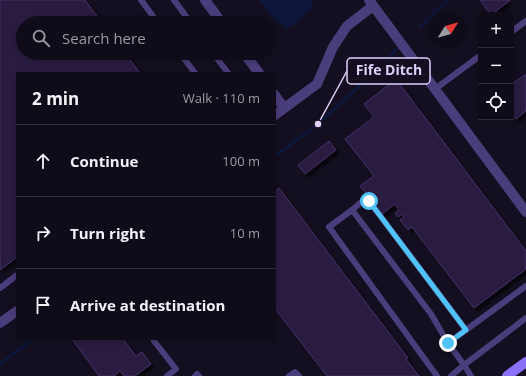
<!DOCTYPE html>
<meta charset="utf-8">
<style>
body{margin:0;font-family:"Open Sans",sans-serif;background:#1d1925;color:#f1f3f6}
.controls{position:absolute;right:12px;top:12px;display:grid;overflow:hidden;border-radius:0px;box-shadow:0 2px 6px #0003}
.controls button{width:36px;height:36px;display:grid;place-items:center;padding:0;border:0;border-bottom:1px solid #2f2b37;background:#0f0b18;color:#f1f3f6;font:20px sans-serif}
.compass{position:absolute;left:430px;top:12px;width:36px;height:36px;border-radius:50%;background:#0f0b18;box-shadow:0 2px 6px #0003;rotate:53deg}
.stop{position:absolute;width:12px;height:12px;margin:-9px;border:3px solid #4fc3f7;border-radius:50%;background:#fff}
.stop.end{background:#4fc3f7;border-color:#fff;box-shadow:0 1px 4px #0008}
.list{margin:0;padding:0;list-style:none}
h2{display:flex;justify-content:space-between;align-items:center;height:52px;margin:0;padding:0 16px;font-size:17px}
h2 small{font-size:13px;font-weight:400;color:#9b9ba2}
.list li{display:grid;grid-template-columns:26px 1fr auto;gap:12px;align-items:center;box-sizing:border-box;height:72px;padding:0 16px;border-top:1px solid #2f2b37}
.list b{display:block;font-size:15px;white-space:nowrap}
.list em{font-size:13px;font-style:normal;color:#9b9ba2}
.icon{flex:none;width:22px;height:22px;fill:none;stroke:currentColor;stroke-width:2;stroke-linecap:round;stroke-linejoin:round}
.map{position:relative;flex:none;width:526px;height:376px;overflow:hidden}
.search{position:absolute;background:#0f0b18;box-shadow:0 2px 6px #0003;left:16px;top:16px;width:260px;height:44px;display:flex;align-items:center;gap:10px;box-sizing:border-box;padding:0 14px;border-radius:22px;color:#9b9ba2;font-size:15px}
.panel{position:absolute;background:#0f0b18;box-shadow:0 2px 6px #0003;left:16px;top:72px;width:260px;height:268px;border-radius:0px}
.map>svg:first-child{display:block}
.water{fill:#0d163a}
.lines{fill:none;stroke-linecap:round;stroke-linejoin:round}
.stream{stroke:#0d163a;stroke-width:3}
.building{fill:#291c3f;stroke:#453069;filter:url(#shadow)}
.service{stroke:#4a3d7b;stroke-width:6}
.minor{stroke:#4a3d7b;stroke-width:10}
.secondary{stroke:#8970f4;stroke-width:10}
.route{stroke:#4fc3f7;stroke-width:5}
.leader{fill:none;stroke:#ddd1fb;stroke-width:1.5}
.callout-dot{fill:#ddd1fb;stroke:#140f20;stroke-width:1.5}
.callout{fill:#140f20;stroke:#ddd1fb;stroke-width:1.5}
.callout-label{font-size:14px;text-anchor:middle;font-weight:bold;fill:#ddd1fb}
</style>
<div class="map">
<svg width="526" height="376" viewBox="0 0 526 376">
<defs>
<filter id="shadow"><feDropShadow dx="3.5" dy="3.5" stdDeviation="1" flood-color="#0009"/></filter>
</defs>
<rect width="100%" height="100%" fill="#140f20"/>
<polygon class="water" points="259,0 313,0 312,8 294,25 287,28 277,22"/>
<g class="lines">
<g class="stream">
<polyline points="420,27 447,0"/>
<polyline points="275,156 318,124 367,79 397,49"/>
<polyline points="0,364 33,339"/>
</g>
</g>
<g class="building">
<polygon points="0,0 85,0 102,23 23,23 23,53 125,53 140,73 17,73 17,257 0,270"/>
<polygon points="480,0 510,0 491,15"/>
<polygon points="526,74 526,111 516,119 511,112 511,81 513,83"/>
<polygon points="396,79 526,251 526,269 474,308 412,227 408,230 400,220 404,217 402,214 398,217 395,213 399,210 395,204 382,214 360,186 374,176 345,139 374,117 364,104"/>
<polygon points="329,141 336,150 305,174 298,165"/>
<polygon points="279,188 408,358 406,359 419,376 327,376 276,310 275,311 275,192"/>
<polygon points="72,339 123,339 136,356 142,352 151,364 135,376 124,376 120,371 114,376 99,376"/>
</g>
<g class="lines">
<g class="service">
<polyline points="141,0 158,23"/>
<polyline points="174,0 191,23"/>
<polyline points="206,23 216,15"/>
<polyline points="511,32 526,21"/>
<polyline points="180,53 195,73"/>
<polyline points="213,53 228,73"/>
<polyline points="435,89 481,55"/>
<polyline points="352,210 365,199 369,201 466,330"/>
<polyline points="0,288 17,275"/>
<polyline points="154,341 176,369 167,376"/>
<polyline points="448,343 464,365 451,376"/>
<polyline points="195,376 197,374 199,376"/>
<polyline points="289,376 295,372 299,376"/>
<polyline points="437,376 329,227 352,210 431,314 448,343 526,286"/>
<polyline points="471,376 464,365 526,318"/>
</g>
<g class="minor">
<polyline points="205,0 222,23"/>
<polyline points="369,0 526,212"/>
<polyline points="244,53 259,73"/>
<polyline points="275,95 284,108"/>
<polyline points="275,115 317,84 333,47 347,26 373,6"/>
<polyline points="0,323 17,311"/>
</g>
<polyline class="secondary" points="507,376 526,362"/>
</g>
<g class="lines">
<polyline class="route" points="369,201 466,330 448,343"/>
</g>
<path class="leader" d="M318 124L347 71"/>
<circle class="callout-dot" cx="318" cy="124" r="4"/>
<rect class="callout" x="347" y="58" width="83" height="26" rx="4"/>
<g class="callout-label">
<text x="389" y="75">Fife Ditch</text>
</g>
</svg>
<div class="controls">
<button>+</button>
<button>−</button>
<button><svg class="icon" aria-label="locate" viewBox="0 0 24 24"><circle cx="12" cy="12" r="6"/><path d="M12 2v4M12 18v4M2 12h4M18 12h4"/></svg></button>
</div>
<svg class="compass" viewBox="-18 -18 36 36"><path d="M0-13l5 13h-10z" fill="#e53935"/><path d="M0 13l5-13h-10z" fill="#9b9ba2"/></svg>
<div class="stop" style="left:369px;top:201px"></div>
<div class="stop end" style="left:448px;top:343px"></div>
<div class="search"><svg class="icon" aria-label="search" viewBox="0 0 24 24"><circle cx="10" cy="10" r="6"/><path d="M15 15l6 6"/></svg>Search here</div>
<section class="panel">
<h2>2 min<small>Walk · 110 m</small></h2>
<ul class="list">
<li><svg class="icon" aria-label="ahead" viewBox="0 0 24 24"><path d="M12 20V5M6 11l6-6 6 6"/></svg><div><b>Continue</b></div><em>100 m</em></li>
<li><svg class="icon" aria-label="right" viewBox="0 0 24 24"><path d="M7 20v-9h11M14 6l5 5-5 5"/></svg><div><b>Turn right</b></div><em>10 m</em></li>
<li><svg class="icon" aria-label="arrive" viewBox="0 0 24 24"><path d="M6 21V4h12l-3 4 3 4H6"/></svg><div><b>Arrive at destination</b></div></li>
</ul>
</section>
</div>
